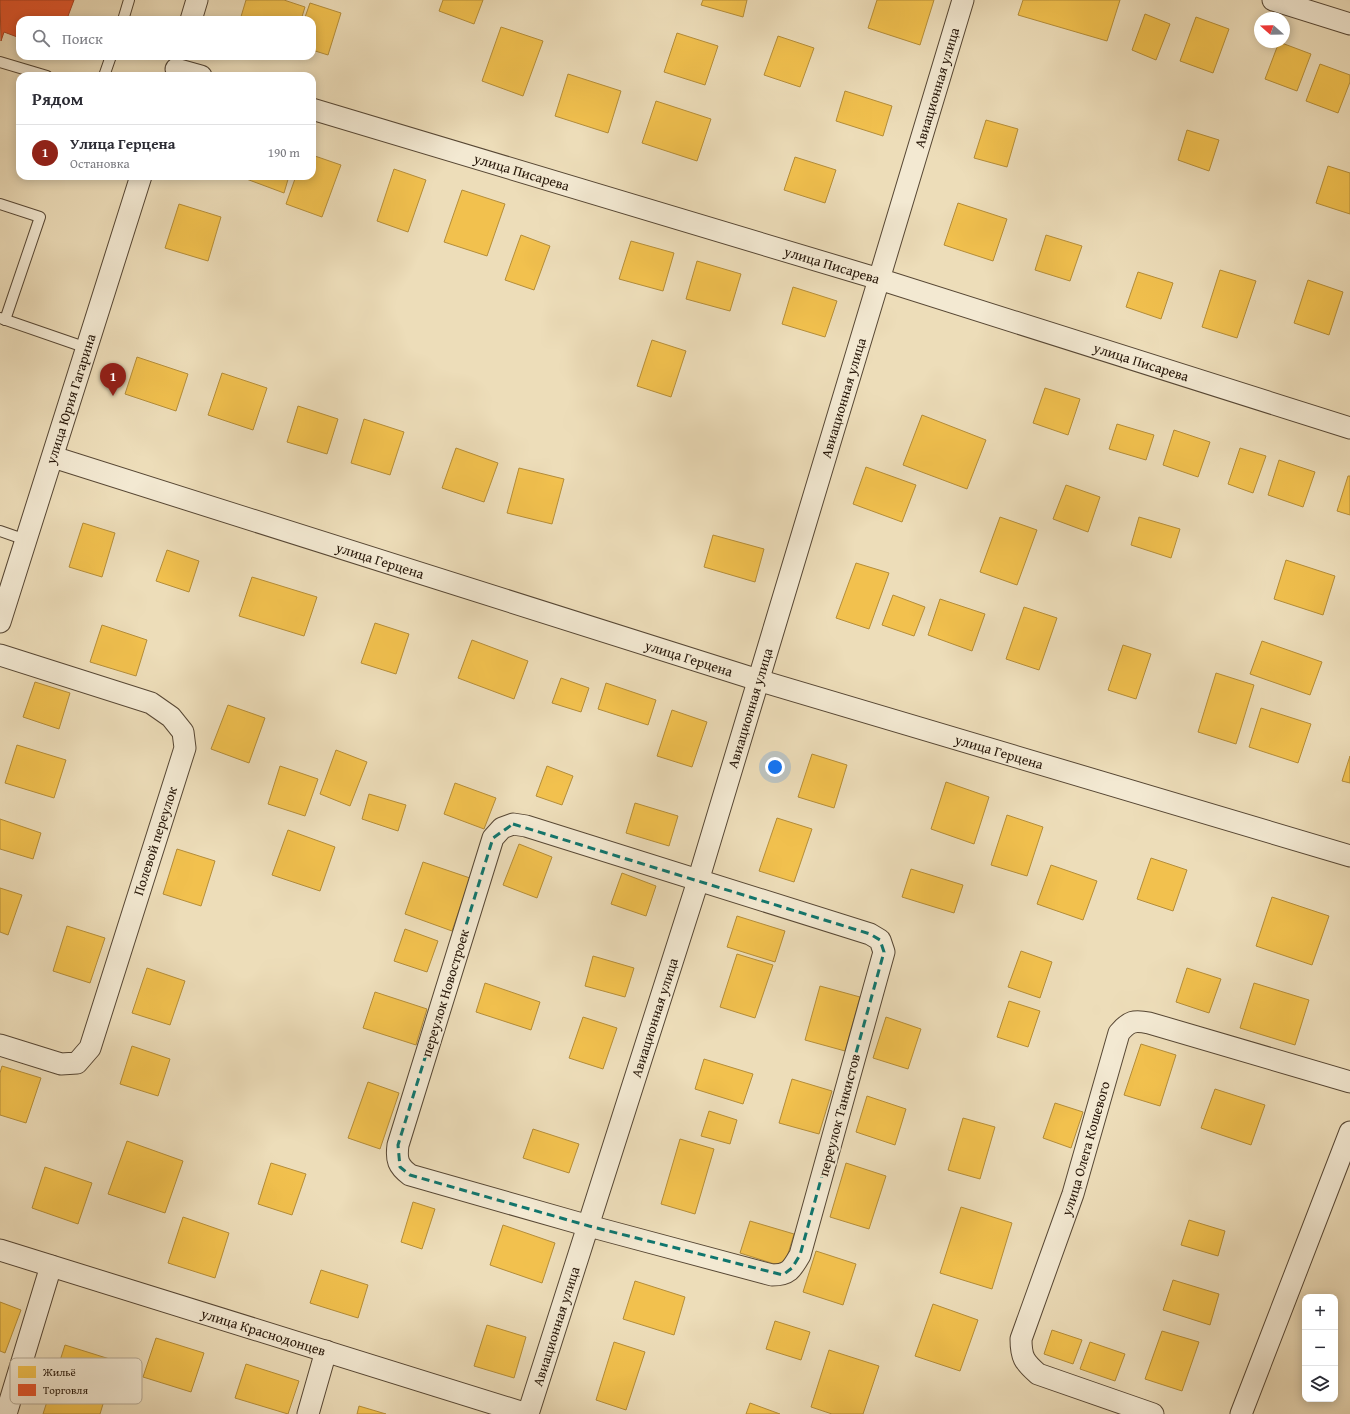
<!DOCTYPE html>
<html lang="ru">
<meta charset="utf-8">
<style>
body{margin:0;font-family:"Gentium Book Plus",serif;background:#f2f2f3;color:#2b2b33}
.controls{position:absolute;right:12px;bottom:12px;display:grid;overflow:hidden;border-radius:8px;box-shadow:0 2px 10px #0003}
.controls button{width:36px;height:36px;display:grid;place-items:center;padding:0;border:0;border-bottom:1px solid #e1e1e2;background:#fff;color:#2b2b33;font:20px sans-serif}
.compass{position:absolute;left:1254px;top:12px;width:36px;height:36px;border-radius:50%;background:#fff;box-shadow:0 2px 10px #0003;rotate:290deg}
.you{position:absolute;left:775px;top:767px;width:14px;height:14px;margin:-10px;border:3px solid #fff;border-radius:50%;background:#1a73e8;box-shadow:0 0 0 6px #1a73e833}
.badge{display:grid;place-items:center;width:26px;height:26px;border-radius:50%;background:#8f2418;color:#fff;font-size:13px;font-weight:700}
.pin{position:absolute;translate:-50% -33px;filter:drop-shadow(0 1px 2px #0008)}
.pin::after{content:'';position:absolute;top:21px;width:14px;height:12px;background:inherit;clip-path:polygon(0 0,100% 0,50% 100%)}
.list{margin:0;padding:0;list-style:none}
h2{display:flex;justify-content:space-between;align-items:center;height:52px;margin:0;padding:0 16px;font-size:17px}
h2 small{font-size:13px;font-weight:400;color:#7c7c81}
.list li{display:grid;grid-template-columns:26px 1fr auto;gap:12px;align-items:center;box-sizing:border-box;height:56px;padding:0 16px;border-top:1px solid #e1e1e2}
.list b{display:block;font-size:15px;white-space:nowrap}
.list p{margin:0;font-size:13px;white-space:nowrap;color:#7c7c81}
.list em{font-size:13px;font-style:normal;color:#7c7c81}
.icon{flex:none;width:22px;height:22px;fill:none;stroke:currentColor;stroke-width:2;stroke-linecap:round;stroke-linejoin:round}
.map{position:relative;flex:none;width:1350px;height:1414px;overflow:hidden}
.search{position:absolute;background:#fff;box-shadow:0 2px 10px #0003;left:16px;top:16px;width:300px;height:44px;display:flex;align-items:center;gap:10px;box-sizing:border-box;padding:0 14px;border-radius:12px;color:#7c7c81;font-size:15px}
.panel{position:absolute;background:#fff;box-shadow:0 2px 10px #0003;left:16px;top:72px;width:300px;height:108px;border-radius:12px}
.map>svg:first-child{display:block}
.homes{fill:#f2c14e;stroke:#b48d39}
.shops{fill:#e4572e;stroke:#ab4322}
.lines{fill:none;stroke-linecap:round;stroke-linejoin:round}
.lane-casing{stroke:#574734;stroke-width:12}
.street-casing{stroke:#574734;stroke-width:23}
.lane{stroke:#f3e9d2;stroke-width:10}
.street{stroke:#f3e9d2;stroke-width:21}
.marked{fill:none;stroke:#0f766e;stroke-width:3;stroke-dasharray:8 5;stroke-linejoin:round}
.labels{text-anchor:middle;stroke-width:4;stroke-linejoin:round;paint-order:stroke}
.street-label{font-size:14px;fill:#251507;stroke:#f3e9d2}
.key{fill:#f3e9d2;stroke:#b5a995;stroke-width:1}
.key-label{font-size:11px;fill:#251507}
</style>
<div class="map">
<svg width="1350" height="1414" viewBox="0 0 1350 1414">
<rect width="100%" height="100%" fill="#edddb9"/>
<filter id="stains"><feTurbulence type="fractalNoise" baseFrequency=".005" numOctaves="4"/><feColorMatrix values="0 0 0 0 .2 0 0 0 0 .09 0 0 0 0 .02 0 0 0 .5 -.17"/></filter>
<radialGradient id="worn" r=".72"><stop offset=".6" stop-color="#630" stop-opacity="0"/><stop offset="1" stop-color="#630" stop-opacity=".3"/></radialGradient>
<g class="homes">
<polygon points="246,0 284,0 305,7 301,20 240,20"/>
<polygon points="443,0 483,0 474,24 439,11"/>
<polygon points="703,0 747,0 743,17 701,5"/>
<polygon points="877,0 934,0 920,45 868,28"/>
<polygon points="1023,0 1120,0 1107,41 1018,15"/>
<polygon points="310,3 341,13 328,55 312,50 312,20 304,20"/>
<polygon points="1145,14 1170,24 1156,60 1132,50"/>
<polygon points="1196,17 1229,29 1213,73 1180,61"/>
<polygon points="501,27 543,41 523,96 482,81"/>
<polygon points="677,33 718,46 705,85 664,72"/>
<polygon points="778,36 814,48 800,87 764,75"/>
<polygon points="1279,42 1311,54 1297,91 1265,79"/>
<polygon points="1320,64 1350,75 1350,82 1338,113 1306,101"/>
<polygon points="568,74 621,91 608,133 555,116"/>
<polygon points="845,91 892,106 883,136 836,121"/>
<polygon points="656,101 711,119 697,161 642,143"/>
<polygon points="986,120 1018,129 1007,167 974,158"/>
<polygon points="1187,130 1219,140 1209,171 1178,160"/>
<polygon points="312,155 341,165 322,217 286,204 296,176 312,176"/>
<polygon points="795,157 836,170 825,203 784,190"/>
<polygon points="1328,166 1350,173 1350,214 1316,203"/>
<polygon points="394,169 426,180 408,232 377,221"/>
<polygon points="241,176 289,176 284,193 241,177"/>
<polygon points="462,190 505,204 487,256 444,242"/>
<polygon points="958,203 1007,219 993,261 944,245"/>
<polygon points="179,204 221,217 208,261 165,248"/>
<polygon points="521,235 550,246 534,290 505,280"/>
<polygon points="1046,235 1082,246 1070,281 1035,270"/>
<polygon points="631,241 674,253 663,291 619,279"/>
<polygon points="697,261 741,274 730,311 686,299"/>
<polygon points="1220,270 1256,281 1237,338 1202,327"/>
<polygon points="1138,272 1173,283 1161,319 1126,307"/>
<polygon points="1308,280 1343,292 1329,335 1294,323"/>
<polygon points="793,287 837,301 825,337 782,324"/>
<polygon points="652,340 686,351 671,397 637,386"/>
<polygon points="137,357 188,374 176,411 125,394"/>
<polygon points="222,373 267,388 253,430 208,415"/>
<polygon points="1045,388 1080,399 1068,435 1033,423"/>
<polygon points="298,406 338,419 327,454 287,442"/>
<polygon points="922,415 986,440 967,489 903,465"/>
<polygon points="364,419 404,432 390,475 351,463"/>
<polygon points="1117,424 1154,435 1146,460 1109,449"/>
<polygon points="1174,430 1210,442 1198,477 1163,465"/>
<polygon points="456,448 498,463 484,502 442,488"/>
<polygon points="1240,448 1266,456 1253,493 1228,484"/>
<polygon points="1279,460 1315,472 1303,507 1268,495"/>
<polygon points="866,467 916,485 902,522 853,504"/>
<polygon points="519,468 564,479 552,524 507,513"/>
<polygon points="1348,476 1350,476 1350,515 1337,511"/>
<polygon points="1066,485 1100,497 1088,532 1053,519"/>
<polygon points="1000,517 1037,530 1017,585 980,572"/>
<polygon points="1139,517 1180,529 1171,558 1131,545"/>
<polygon points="83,523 115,533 102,577 69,567"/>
<polygon points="713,535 764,549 755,582 704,567"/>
<polygon points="167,550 199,561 189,592 156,581"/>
<polygon points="1286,560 1335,576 1323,615 1274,599"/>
<polygon points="856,563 889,573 869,629 836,618"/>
<polygon points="252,577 317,597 304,636 239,616"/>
<polygon points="893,595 925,607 914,636 882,625"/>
<polygon points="940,599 985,614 972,651 928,635"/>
<polygon points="1024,607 1057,618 1039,670 1006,659"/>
<polygon points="375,623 409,634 396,674 361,663"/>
<polygon points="102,625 147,640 136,676 90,662"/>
<polygon points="472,640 528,661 514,699 458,678"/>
<polygon points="1262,641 1322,662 1310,695 1250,674"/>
<polygon points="1123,645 1151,654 1136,699 1108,690"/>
<polygon points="1216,673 1254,685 1236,744 1198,732"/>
<polygon points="561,678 589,688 581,712 552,703"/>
<polygon points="35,682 70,693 59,729 23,717"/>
<polygon points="606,683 656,700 648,725 598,709"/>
<polygon points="228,705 265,718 249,763 211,749"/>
<polygon points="1261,708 1311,724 1298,763 1249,747"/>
<polygon points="672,710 707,722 692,767 657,756"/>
<polygon points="17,745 66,760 54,798 5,783"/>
<polygon points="336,750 367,762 350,806 320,794"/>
<polygon points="812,754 847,765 834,808 798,797"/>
<polygon points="1350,756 1350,783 1342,781"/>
<polygon points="280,766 318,779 305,816 268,804"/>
<polygon points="547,766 573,776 562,805 536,796"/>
<polygon points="946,782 989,797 974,844 931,829"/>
<polygon points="455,783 496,798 484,829 444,814"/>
<polygon points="369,794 406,805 398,831 362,819"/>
<polygon points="635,803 678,816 669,846 626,833"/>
<polygon points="1007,815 1043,827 1027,876 991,865"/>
<polygon points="777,818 812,829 794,882 759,871"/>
<polygon points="0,819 41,833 33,859 0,849"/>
<polygon points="288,830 335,847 320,891 272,875"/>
<polygon points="519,844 552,857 537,898 503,885"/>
<polygon points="177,849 215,861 201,906 163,894"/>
<polygon points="1151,858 1187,870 1173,911 1137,899"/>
<polygon points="423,862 470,878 452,931 405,914"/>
<polygon points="1051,865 1097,881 1083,920 1037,904"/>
<polygon points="911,869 963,885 954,913 902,897"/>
<polygon points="622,873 656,886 646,916 611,904"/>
<polygon points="0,888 22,895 8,935 0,932"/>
<polygon points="1272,897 1329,916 1312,965 1256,946"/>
<polygon points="737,916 785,931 775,962 727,947"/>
<polygon points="67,926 105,938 90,983 53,971"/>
<polygon points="405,929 438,941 427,972 394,961"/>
<polygon points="1021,951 1052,962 1040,998 1008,987"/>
<polygon points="737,954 773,965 755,1018 720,1007"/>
<polygon points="593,956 634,968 625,997 585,986"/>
<polygon points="147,968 185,981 170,1025 132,1013"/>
<polygon points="1187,968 1221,979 1209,1013 1176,1002"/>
<polygon points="485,983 540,1002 531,1030 476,1012"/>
<polygon points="1254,983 1309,1000 1295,1045 1240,1028"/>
<polygon points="820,986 860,997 845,1051 805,1040"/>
<polygon points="375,992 427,1009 416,1045 363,1028"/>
<polygon points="1009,1001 1040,1011 1028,1047 997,1037"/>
<polygon points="583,1017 617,1028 603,1069 569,1058"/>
<polygon points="886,1017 921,1029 908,1069 873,1058"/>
<polygon points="1141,1044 1176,1055 1160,1106 1124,1095"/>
<polygon points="132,1046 170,1059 158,1096 120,1084"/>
<polygon points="704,1059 753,1074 743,1104 695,1089"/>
<polygon points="2,1066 41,1078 26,1123 0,1115 0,1073"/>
<polygon points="792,1079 832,1091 819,1134 779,1123"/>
<polygon points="368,1082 399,1093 380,1149 348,1138"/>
<polygon points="1215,1089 1265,1105 1251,1145 1201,1128"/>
<polygon points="867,1096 906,1109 895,1145 856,1132"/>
<polygon points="1055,1103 1083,1112 1071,1148 1043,1138"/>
<polygon points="709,1111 737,1120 730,1144 701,1136"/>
<polygon points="963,1118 995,1127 980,1179 948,1170"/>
<polygon points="533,1129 579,1144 569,1173 523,1158"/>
<polygon points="680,1139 714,1149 695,1214 661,1204"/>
<polygon points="127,1141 183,1161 165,1213 108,1194"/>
<polygon points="271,1163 306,1174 292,1215 258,1204"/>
<polygon points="846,1163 886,1176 869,1229 830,1217"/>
<polygon points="45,1167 92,1183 78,1224 32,1208"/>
<polygon points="413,1202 435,1209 422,1249 401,1242"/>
<polygon points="961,1207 1012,1223 992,1289 940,1273"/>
<polygon points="183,1217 229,1233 215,1278 168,1263"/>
<polygon points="1189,1220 1225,1231 1218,1256 1181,1245"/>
<polygon points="750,1221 794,1234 784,1267 740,1253"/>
<polygon points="503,1225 555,1243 542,1283 490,1265"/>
<polygon points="816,1251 856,1264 843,1305 803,1292"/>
<polygon points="321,1270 368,1285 358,1318 310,1303"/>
<polygon points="1173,1280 1219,1294 1210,1325 1163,1310"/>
<polygon points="635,1281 685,1297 674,1335 623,1319"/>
<polygon points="0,1302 21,1310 5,1353 0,1351"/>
<polygon points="933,1304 978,1320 960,1371 915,1356"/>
<polygon points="775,1321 810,1332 801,1360 766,1349"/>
<polygon points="487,1325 526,1337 514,1378 474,1366"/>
<polygon points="1052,1330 1082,1340 1073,1364 1044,1354"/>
<polygon points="1162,1331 1199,1342 1182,1391 1145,1379"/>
<polygon points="156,1338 204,1353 191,1392 143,1377"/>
<polygon points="614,1342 645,1352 626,1410 596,1400"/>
<polygon points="1090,1342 1125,1354 1115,1381 1080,1369"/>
<polygon points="65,1345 116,1361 100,1414 43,1414"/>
<polygon points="829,1350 879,1366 863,1414 832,1414 811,1407"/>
<polygon points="246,1364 299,1381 288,1414 235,1398"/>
<polygon points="750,1403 780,1414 746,1414"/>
<polygon points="359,1406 386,1414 357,1414"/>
</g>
<polygon class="shops" points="0,0 74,0 68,16 78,19 20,20 20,38 4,32 1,41"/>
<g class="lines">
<defs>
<g id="lane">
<polyline points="123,20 129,0"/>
<polyline points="0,62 47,76"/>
<polyline points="104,76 111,56"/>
<polyline points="0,204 40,217 5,320"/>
<polyline points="0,318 87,348"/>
<polyline points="0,531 26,540"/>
</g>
<g id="street">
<polyline points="1273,0 1350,24"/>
<polyline points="191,20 197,0"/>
<polyline points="176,69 201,76"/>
<path id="s1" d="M312 109 879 279 1350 428"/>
<path id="s2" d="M53 457 758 680 1350 856"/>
<path id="s3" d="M0 622 141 176"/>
<polyline points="0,655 151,703 171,717 183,732 185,748 90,1048 77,1063 61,1064 0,1045"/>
<path d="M513 824 526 826 870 934 880 940 884 952 800 1255C792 1269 789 1275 772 1275L589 1226 410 1175C398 1166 396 1160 398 1145L493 838 502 828Z"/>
<path id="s4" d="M0 1250 527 1414"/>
<polyline points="6,1414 51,1266"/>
<polyline points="308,1414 326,1351"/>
<path id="s5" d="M528 1414 698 881 963 0"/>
<path id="s6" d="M1153 1414 1038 1374C1024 1362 1021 1357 1021 1339L1073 1194 1119 1033C1129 1021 1134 1020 1149 1023L1350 1082"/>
<polyline points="1241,1414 1350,1132"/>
</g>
</defs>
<use href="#lane" class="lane-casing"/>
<use href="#street" class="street-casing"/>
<use href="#lane" class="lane"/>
<use href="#street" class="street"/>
</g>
<path class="marked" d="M513 824 870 934 880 940 884 952 800 1255 792 1268 783 1275 589 1226 410 1175 400 1167 398 1145 493 838Z"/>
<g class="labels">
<g class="street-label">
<text dy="5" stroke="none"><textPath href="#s5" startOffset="1388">Авиационная улица</textPath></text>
<text dy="5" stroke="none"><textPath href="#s1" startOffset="219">улица Писарева</textPath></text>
<text dy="5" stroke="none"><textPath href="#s1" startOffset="543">улица Писарева</textPath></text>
<text dy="5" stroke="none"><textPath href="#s1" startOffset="867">улица Писарева</textPath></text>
<text dy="5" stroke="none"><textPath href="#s5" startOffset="1064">Авиационная улица</textPath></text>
<text dy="5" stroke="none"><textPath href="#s3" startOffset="234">улица Юрия Гагарина</textPath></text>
<text dy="5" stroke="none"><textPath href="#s2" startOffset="343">улица Герцена</textPath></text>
<text dy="5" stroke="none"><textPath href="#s2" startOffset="667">улица Герцена</textPath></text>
<text dy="5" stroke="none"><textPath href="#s5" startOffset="740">Авиационная улица</textPath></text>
<text dy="5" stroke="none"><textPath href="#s2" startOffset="991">улица Герцена</textPath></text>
<text transform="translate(155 841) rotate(-72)" y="5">Полевой переулок</text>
<text transform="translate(445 993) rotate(-73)" y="5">переулок Новостроек</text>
<text dy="5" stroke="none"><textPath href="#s5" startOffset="416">Авиационная улица</textPath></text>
<text transform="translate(839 1115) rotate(-75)" y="5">переулок Танкистов</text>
<text dy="5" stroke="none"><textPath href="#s6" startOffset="364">улица Олега Кошевого</textPath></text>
<text dy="5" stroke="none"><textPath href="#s5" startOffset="92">Авиационная улица</textPath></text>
<text dy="5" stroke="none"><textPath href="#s4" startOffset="276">улица Краснодонцев</textPath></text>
</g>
</g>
<rect x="10" y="1358" width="132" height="46" rx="6" class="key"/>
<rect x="18" y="1366" width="18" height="12" fill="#f2c14e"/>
<rect x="18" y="1384" width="18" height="12" fill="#e4572e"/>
<g class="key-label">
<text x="43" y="1376">Жильё</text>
<text x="43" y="1394">Торговля</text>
</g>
<rect width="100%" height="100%" filter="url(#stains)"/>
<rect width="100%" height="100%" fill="url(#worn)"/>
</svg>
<div class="controls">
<button>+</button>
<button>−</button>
<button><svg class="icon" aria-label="layers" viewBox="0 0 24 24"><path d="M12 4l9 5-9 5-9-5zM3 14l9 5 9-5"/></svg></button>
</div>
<svg class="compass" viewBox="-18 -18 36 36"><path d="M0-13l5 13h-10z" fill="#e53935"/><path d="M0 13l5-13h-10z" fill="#7c7c81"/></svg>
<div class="you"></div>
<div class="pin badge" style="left:113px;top:396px">1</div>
<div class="search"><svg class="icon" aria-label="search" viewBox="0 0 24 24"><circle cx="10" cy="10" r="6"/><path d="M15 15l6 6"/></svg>Поиск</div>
<section class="panel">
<h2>Рядом<small></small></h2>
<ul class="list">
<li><span class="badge">1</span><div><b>Улица Герцена</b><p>Остановка</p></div><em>190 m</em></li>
</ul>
</section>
</div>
